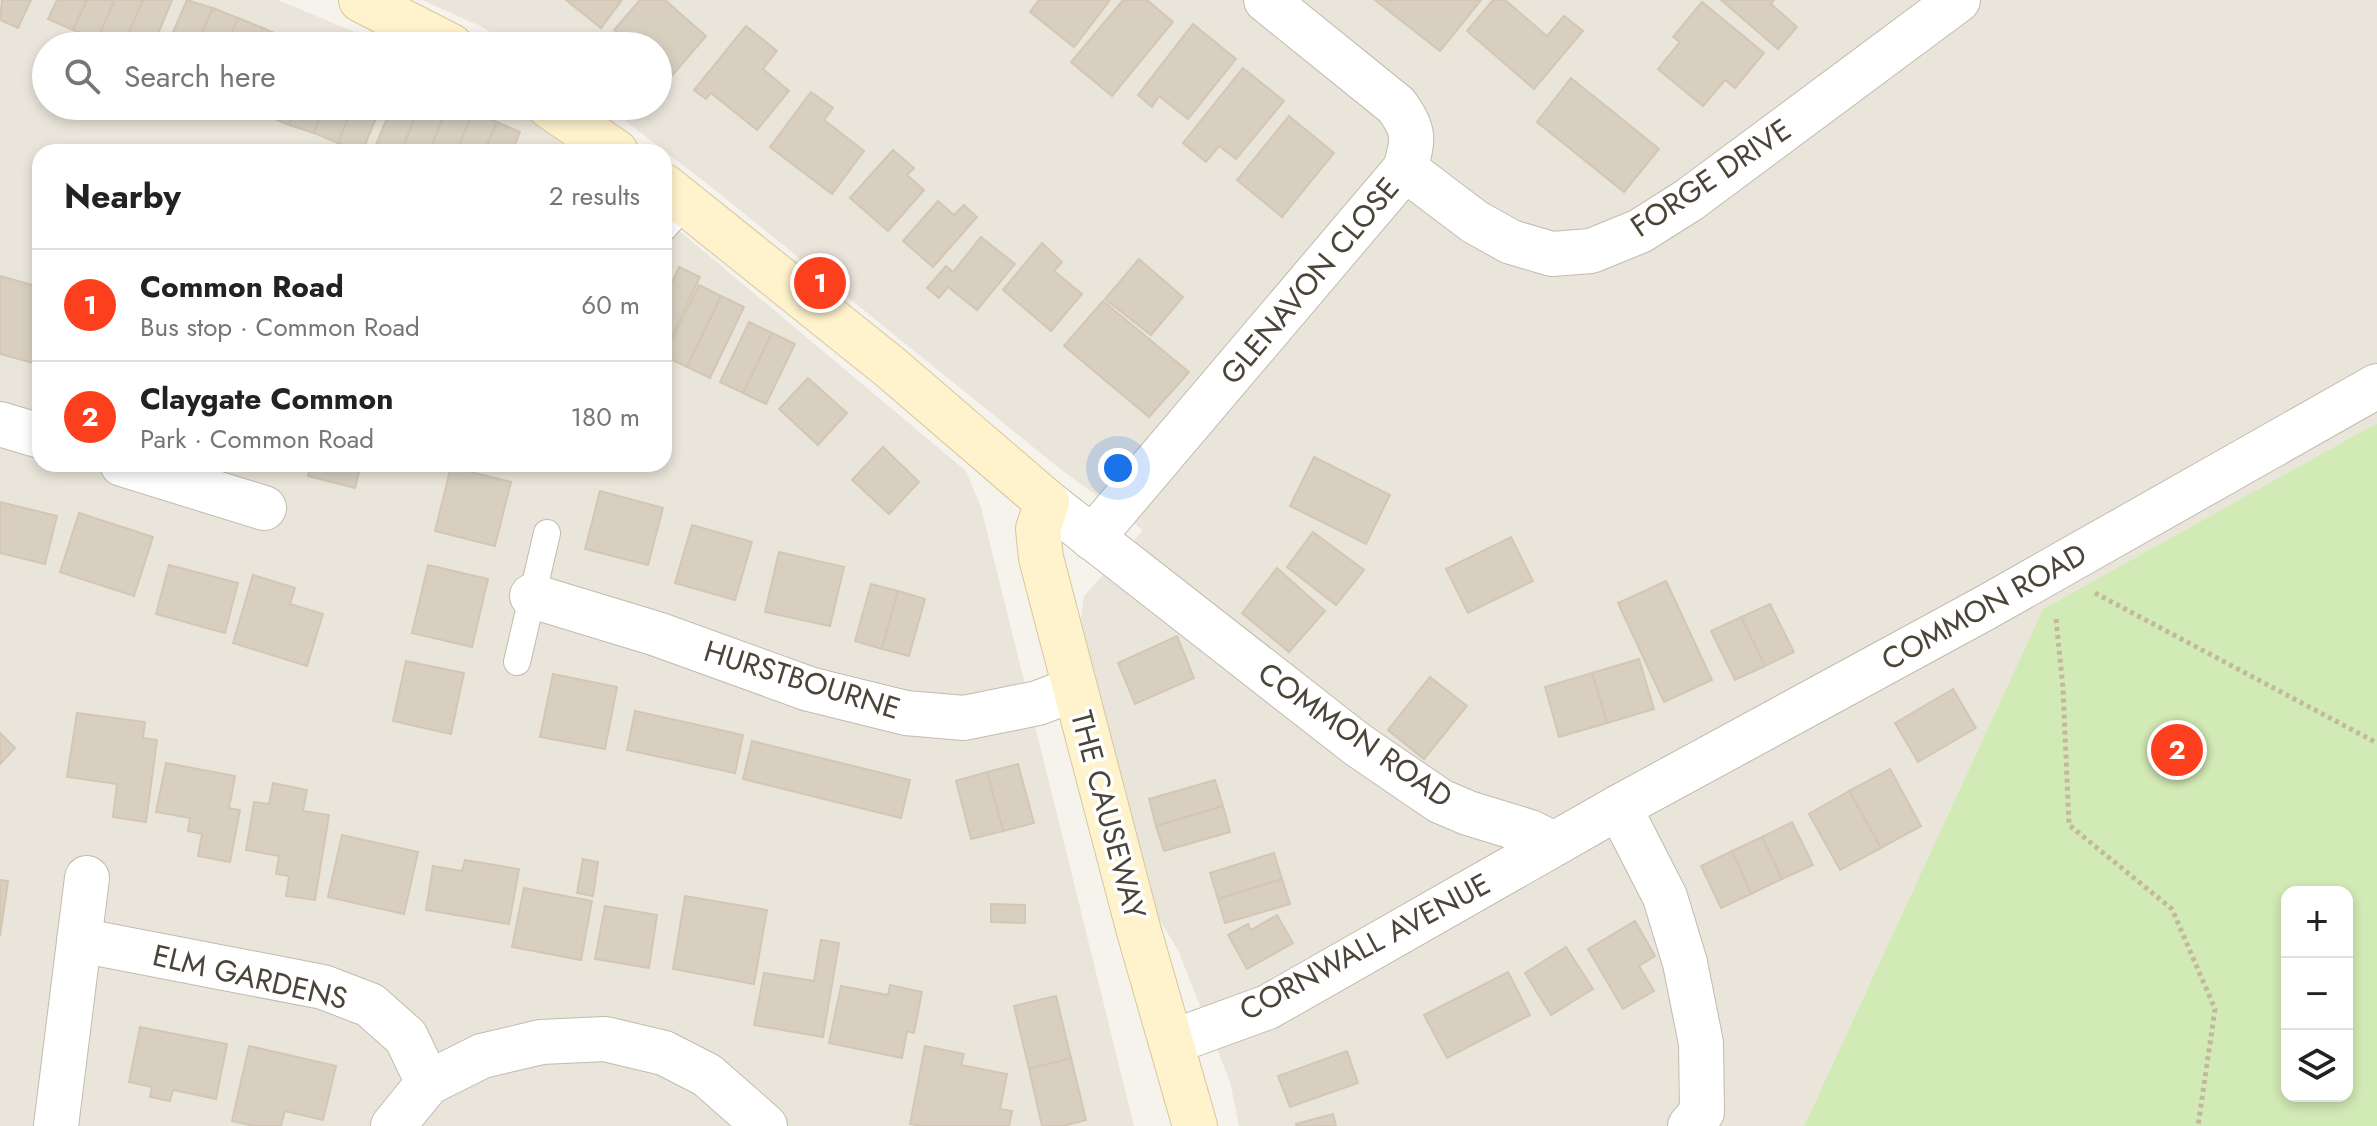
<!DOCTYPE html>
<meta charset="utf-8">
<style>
body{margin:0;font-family:Jost,sans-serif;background:#f6f6f6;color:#222}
.controls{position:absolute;right:24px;bottom:24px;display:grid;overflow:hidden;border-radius:16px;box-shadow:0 4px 12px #0003}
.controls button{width:72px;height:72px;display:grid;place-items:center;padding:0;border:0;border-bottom:2px solid #e0e0e0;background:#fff;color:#222;font:40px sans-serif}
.you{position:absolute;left:1118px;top:468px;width:28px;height:28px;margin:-20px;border:6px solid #fff;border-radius:50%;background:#1a73e8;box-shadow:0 0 0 12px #1a73e833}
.badge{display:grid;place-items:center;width:52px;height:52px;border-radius:50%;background:#fc3f1d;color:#fff;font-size:26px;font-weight:700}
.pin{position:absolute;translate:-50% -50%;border:4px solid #fff;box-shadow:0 2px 8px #0006}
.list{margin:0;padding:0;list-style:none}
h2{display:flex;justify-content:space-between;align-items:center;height:104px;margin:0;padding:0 32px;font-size:34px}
h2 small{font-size:26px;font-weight:400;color:#767676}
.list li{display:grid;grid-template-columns:52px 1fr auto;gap:24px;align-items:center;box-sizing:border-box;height:112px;padding:0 32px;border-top:2px solid #e0e0e0}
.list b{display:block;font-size:30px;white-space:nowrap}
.list p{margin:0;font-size:26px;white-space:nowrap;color:#767676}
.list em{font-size:26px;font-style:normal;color:#767676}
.icon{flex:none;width:44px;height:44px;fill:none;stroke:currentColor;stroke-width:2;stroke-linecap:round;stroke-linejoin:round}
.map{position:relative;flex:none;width:2377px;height:1126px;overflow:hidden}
.search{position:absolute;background:#fff;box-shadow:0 4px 12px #0003;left:32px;top:32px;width:640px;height:88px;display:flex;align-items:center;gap:20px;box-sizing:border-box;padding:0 28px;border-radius:44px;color:#767676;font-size:30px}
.panel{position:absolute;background:#fff;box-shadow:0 4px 12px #0003;left:32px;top:144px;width:640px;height:328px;border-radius:24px}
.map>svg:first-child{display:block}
.residential{fill:#eae5da}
.green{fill:#d2eab5;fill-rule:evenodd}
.building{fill:#d8cfc1;stroke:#d3c7b4;stroke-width:2}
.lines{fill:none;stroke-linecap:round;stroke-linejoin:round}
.lane-casing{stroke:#c2bbae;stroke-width:28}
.street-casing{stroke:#c2bbae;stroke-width:46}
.secondary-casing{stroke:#d6c79b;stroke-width:46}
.path{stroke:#c4b79f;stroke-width:5;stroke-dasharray:4 4;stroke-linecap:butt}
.lane{stroke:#fff;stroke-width:26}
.street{stroke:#fff;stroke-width:44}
.secondary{stroke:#fff3cd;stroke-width:44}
.labels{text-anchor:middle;stroke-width:7;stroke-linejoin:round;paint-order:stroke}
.street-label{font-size:30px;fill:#4b4439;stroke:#fff}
</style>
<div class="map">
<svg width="2377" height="1126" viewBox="0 0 2377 1126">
<rect width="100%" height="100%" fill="#f6f3ec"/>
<g class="residential">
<polygon points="0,0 278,0 388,46 46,46 46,106 507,106 530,118 576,152 40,152 40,464 664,464 664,218 966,471 981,507 1134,1126 0,1126"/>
<polygon points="422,0 2377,0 2377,423 2043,609 1804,1126 1239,1126 1230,1082 1178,950 1156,914 1079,634 1084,596 1143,530 1059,468 715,190 606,106 658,106 658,46 513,46 482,27"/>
</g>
<path class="green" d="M2377 423V1126H1804L2043 609ZM2287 892H2347V1096H2287Z"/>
<g class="building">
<polygon points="2,0 31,0 18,28 0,20"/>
<polygon points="57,0 87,0 73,30 48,19"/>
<polygon points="87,0 115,0 97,40 73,30"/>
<polygon points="115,0 143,0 123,46 109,46 97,40"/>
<polygon points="143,0 172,0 153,46 123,46"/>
<polygon points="187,0 213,8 196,46 167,46"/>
<polygon points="566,0 622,0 601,28"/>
<polygon points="640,0 665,0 706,36 670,78 658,67 658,46 633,46 614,30"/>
<polygon points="1039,0 1110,0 1074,47 1030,12"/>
<polygon points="1123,0 1147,0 1173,22 1112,96 1071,62"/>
<polygon points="1375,0 1481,0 1440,51"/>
<polygon points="1493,0 1505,0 1547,36 1564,16 1583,31 1534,89 1467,31"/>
<polygon points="1721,0 1774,0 1771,4 1797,27 1778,49"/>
<polygon points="1702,2 1764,53 1735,88 1725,80 1703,106 1658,69 1680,42 1673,37"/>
<polygon points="213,8 238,18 226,46 196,46"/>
<polygon points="238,18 263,28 255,46 226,46"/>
<polygon points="1193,24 1236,59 1188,119 1159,96 1152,107 1138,95"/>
<polygon points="746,26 777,51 763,69 789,91 757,130 711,93 706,99 694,90"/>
<polygon points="263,28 288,39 285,46 255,46"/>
<polygon points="1243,68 1284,101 1236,159 1219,146 1206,162 1183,143"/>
<polygon points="1571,78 1659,149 1624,192 1537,122"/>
<polygon points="811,92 833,108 824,120 864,151 832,194 770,147"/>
<polygon points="268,106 297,106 289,125 265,115"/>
<polygon points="297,106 325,106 314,133 289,125"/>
<polygon points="325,106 353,106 338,143 314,133"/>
<polygon points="353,106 381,106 362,152 338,143"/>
<polygon points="392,106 420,106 401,152 373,152"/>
<polygon points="420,106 448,106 429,152 401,152"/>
<polygon points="448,106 458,106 473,112 456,152 429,152"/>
<polygon points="473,112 497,122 484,152 456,152"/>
<polygon points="1289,116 1334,153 1282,217 1237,180"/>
<polygon points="497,122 520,132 512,152 484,152"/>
<polygon points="893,150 914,168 907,175 924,190 888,231 850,198"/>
<polygon points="938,201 954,215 964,205 977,217 933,267 903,241"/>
<polygon points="981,237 1015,264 977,310 948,287 939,298 927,288 946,266 953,272"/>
<polygon points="1042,243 1062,262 1054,271 1082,294 1051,331 1003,290"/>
<polygon points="1139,259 1183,297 1151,335 1105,299"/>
<polygon points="679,267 700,277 671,338 664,335 664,299"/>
<polygon points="0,276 40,287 40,365 0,354"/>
<polygon points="699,285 721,296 687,367 664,356"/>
<polygon points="721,296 744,307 710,378 687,367"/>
<polygon points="1103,301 1189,372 1149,417 1064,346"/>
<polygon points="749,322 772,333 743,393 720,382"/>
<polygon points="772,333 795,344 766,404 743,393"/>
<polygon points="808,378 847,413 818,445 779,409"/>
<polygon points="883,447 919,482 889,514 852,480"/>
<polygon points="1314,457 1390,495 1366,544 1290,506"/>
<polygon points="310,464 361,464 355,488 308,476"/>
<polygon points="451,467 511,482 495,546 435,531"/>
<polygon points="600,491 663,508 648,565 585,549"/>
<polygon points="0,502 57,516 45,564 0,553"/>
<polygon points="79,513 153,537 134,596 60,572"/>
<polygon points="692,525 752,542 735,600 675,583"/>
<polygon points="1313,532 1364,570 1336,605 1287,567"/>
<polygon points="1511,537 1533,581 1468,613 1446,569"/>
<polygon points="779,552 844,567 830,626 765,612"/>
<polygon points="169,565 238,583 225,633 156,614"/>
<polygon points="428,565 488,579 472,647 412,633"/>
<polygon points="1277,568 1325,611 1289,652 1242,613"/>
<polygon points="253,575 295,588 290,604 323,614 307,666 233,643"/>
<polygon points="1666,581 1712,680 1664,702 1618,603"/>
<polygon points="871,584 898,591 882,649 855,641"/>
<polygon points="898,591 925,599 909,656 882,649"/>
<polygon points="1770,604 1794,652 1765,666 1741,617"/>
<polygon points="1741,617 1765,666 1735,680 1711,631"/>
<polygon points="1177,636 1194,678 1135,704 1118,663"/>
<polygon points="1639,659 1654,709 1607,723 1592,673"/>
<polygon points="406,661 464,673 451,734 393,721"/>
<polygon points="1592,673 1607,723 1559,737 1545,687"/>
<polygon points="553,674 617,687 605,749 540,737"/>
<polygon points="1430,677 1467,706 1424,759 1388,730"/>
<polygon points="1953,689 1976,728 1918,762 1895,723"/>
<polygon points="635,711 743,735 735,773 627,750"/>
<polygon points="77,713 145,722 143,738 157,740 146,822 113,817 117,784 67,777"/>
<polygon points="0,733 15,748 0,764"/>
<polygon points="752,741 910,780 901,818 743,779"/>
<polygon points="166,763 235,776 229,808 240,810 230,862 198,856 202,834 188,831 190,818 156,812"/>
<polygon points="1018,764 1034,823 1003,831 987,772"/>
<polygon points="1890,769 1921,826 1881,848 1849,791"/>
<polygon points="987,772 1003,831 971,839 956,781"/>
<polygon points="1215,780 1223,806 1156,826 1149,799"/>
<polygon points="273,783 307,790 303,811 329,815 315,900 286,896 289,876 276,874 279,856 246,850 254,802 269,804"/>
<polygon points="1849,791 1881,848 1840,870 1809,814"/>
<polygon points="1223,806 1230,832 1164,851 1156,826"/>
<polygon points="1792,822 1813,865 1782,879 1762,837"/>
<polygon points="342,835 418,852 404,914 328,897"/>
<polygon points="1762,837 1782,879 1751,894 1732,851"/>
<polygon points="1732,851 1751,894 1721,908 1701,866"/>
<polygon points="1274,853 1282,879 1218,899 1210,873"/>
<polygon points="583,859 598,862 593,896 577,893"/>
<polygon points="465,860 519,869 509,924 426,910 433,866 462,871"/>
<polygon points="1282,879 1290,904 1225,923 1218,899"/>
<polygon points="0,880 8,881 0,936"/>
<polygon points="524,888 592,901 581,960 512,947"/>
<polygon points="685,896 767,910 754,984 673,969"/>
<polygon points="991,904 1025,905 1025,923 991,922"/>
<polygon points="605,906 657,915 649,968 595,959"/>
<polygon points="1277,915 1293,943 1247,969 1228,935 1248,924 1251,930"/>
<polygon points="1635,921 1655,956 1639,966 1654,991 1623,1009 1588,949"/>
<polygon points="821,940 839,943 823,1037 754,1025 764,973 814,981"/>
<polygon points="1566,947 1593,989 1551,1015 1525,973"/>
<polygon points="1508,972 1530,1015 1447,1058 1424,1015"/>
<polygon points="890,985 922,992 914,1033 907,1031 902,1058 829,1043 841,986 888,995"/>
<polygon points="1056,996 1071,1058 1029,1069 1014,1006"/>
<polygon points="140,1027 227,1044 216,1099 173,1090 170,1101 150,1097 152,1087 129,1082"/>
<polygon points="249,1046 336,1066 323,1120 285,1111 281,1126 254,1126 232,1121"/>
<polygon points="925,1046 964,1054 961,1065 1007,1074 1000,1109 1012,1111 1009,1126 922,1126 910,1124"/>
<polygon points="1347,1051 1358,1083 1290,1107 1278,1076"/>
<polygon points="1071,1058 1086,1120 1063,1126 1042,1126 1029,1069"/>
<polygon points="1333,1114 1336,1126 1297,1126 1296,1124"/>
</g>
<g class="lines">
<defs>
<g id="lane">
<polyline points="664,228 687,202"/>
<polyline points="517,662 547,533"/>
</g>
<g id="street">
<polyline points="1405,169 1475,222 1511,242 1552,254 1591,251 1640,231 1689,200 1958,0"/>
<polyline points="0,424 40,436"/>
<polyline points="122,464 264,508"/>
<polyline points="1047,502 1358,745 1440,801 1468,813 1530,832 1554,844"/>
<path d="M1092 538 1405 169C1414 139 1415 130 1396 105L1266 0"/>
<polyline points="532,596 657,634 809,689 906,713 964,718 1038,703 1074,689"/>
<polyline points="1619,807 1665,897 1685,963 1701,1043 1702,1112 1690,1126"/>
<polyline points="79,940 323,987 370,1005 406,1037 428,1083"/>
<polyline points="1172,1042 1268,1007 1619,807 1985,608 2377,386"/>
<polyline points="56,1126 87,878"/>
<polyline points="393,1126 428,1083 482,1056 541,1042 605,1039 664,1053 707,1075 765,1126"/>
</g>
<g id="secondary">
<polyline points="361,0 451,46"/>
<polyline points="549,106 616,152"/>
<polyline points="664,186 890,367 1047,502 1038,529 1041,558 1138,928 1195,1126"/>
</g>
</defs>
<use href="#lane" class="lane-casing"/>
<use href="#street" class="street-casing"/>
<use href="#secondary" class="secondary-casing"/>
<g class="path">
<polyline points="2095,593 2377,743"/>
<polyline points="2056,619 2063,688 2069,825 2172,909 2215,1009 2198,1126"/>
</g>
<use href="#lane" class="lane"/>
<use href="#street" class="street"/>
<use href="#secondary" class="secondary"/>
</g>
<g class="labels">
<g class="street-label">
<text transform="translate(1711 178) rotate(-34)" y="10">FORGE DRIVE</text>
<text transform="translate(1310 281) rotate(-50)" y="10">GLENAVON CLOSE</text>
<text transform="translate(1984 607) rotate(-29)" y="10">COMMON ROAD</text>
<text transform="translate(802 680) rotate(17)" y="10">HURSTBOURNE</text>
<text transform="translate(1355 735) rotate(35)" y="10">COMMON ROAD</text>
<text transform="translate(1108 815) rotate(75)" y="10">THE CAUSEWAY</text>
<text transform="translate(1365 947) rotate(-28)" y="10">CORNWALL AVENUE</text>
<text transform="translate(250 977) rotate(13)" y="10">ELM GARDENS</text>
</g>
</g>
</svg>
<div class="controls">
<button>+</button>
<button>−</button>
<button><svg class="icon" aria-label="layers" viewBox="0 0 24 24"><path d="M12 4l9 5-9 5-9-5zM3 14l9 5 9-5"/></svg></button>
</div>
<div class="you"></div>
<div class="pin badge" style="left:820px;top:283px">1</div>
<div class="pin badge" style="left:2177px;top:750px">2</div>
<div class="search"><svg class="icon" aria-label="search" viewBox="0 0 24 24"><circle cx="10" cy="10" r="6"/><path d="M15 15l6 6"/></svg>Search here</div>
<section class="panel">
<h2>Nearby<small>2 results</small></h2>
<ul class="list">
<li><span class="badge">1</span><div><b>Common Road</b><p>Bus stop · Common Road</p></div><em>60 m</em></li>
<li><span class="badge">2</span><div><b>Claygate Common</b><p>Park · Common Road</p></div><em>180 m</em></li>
</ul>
</section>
</div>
